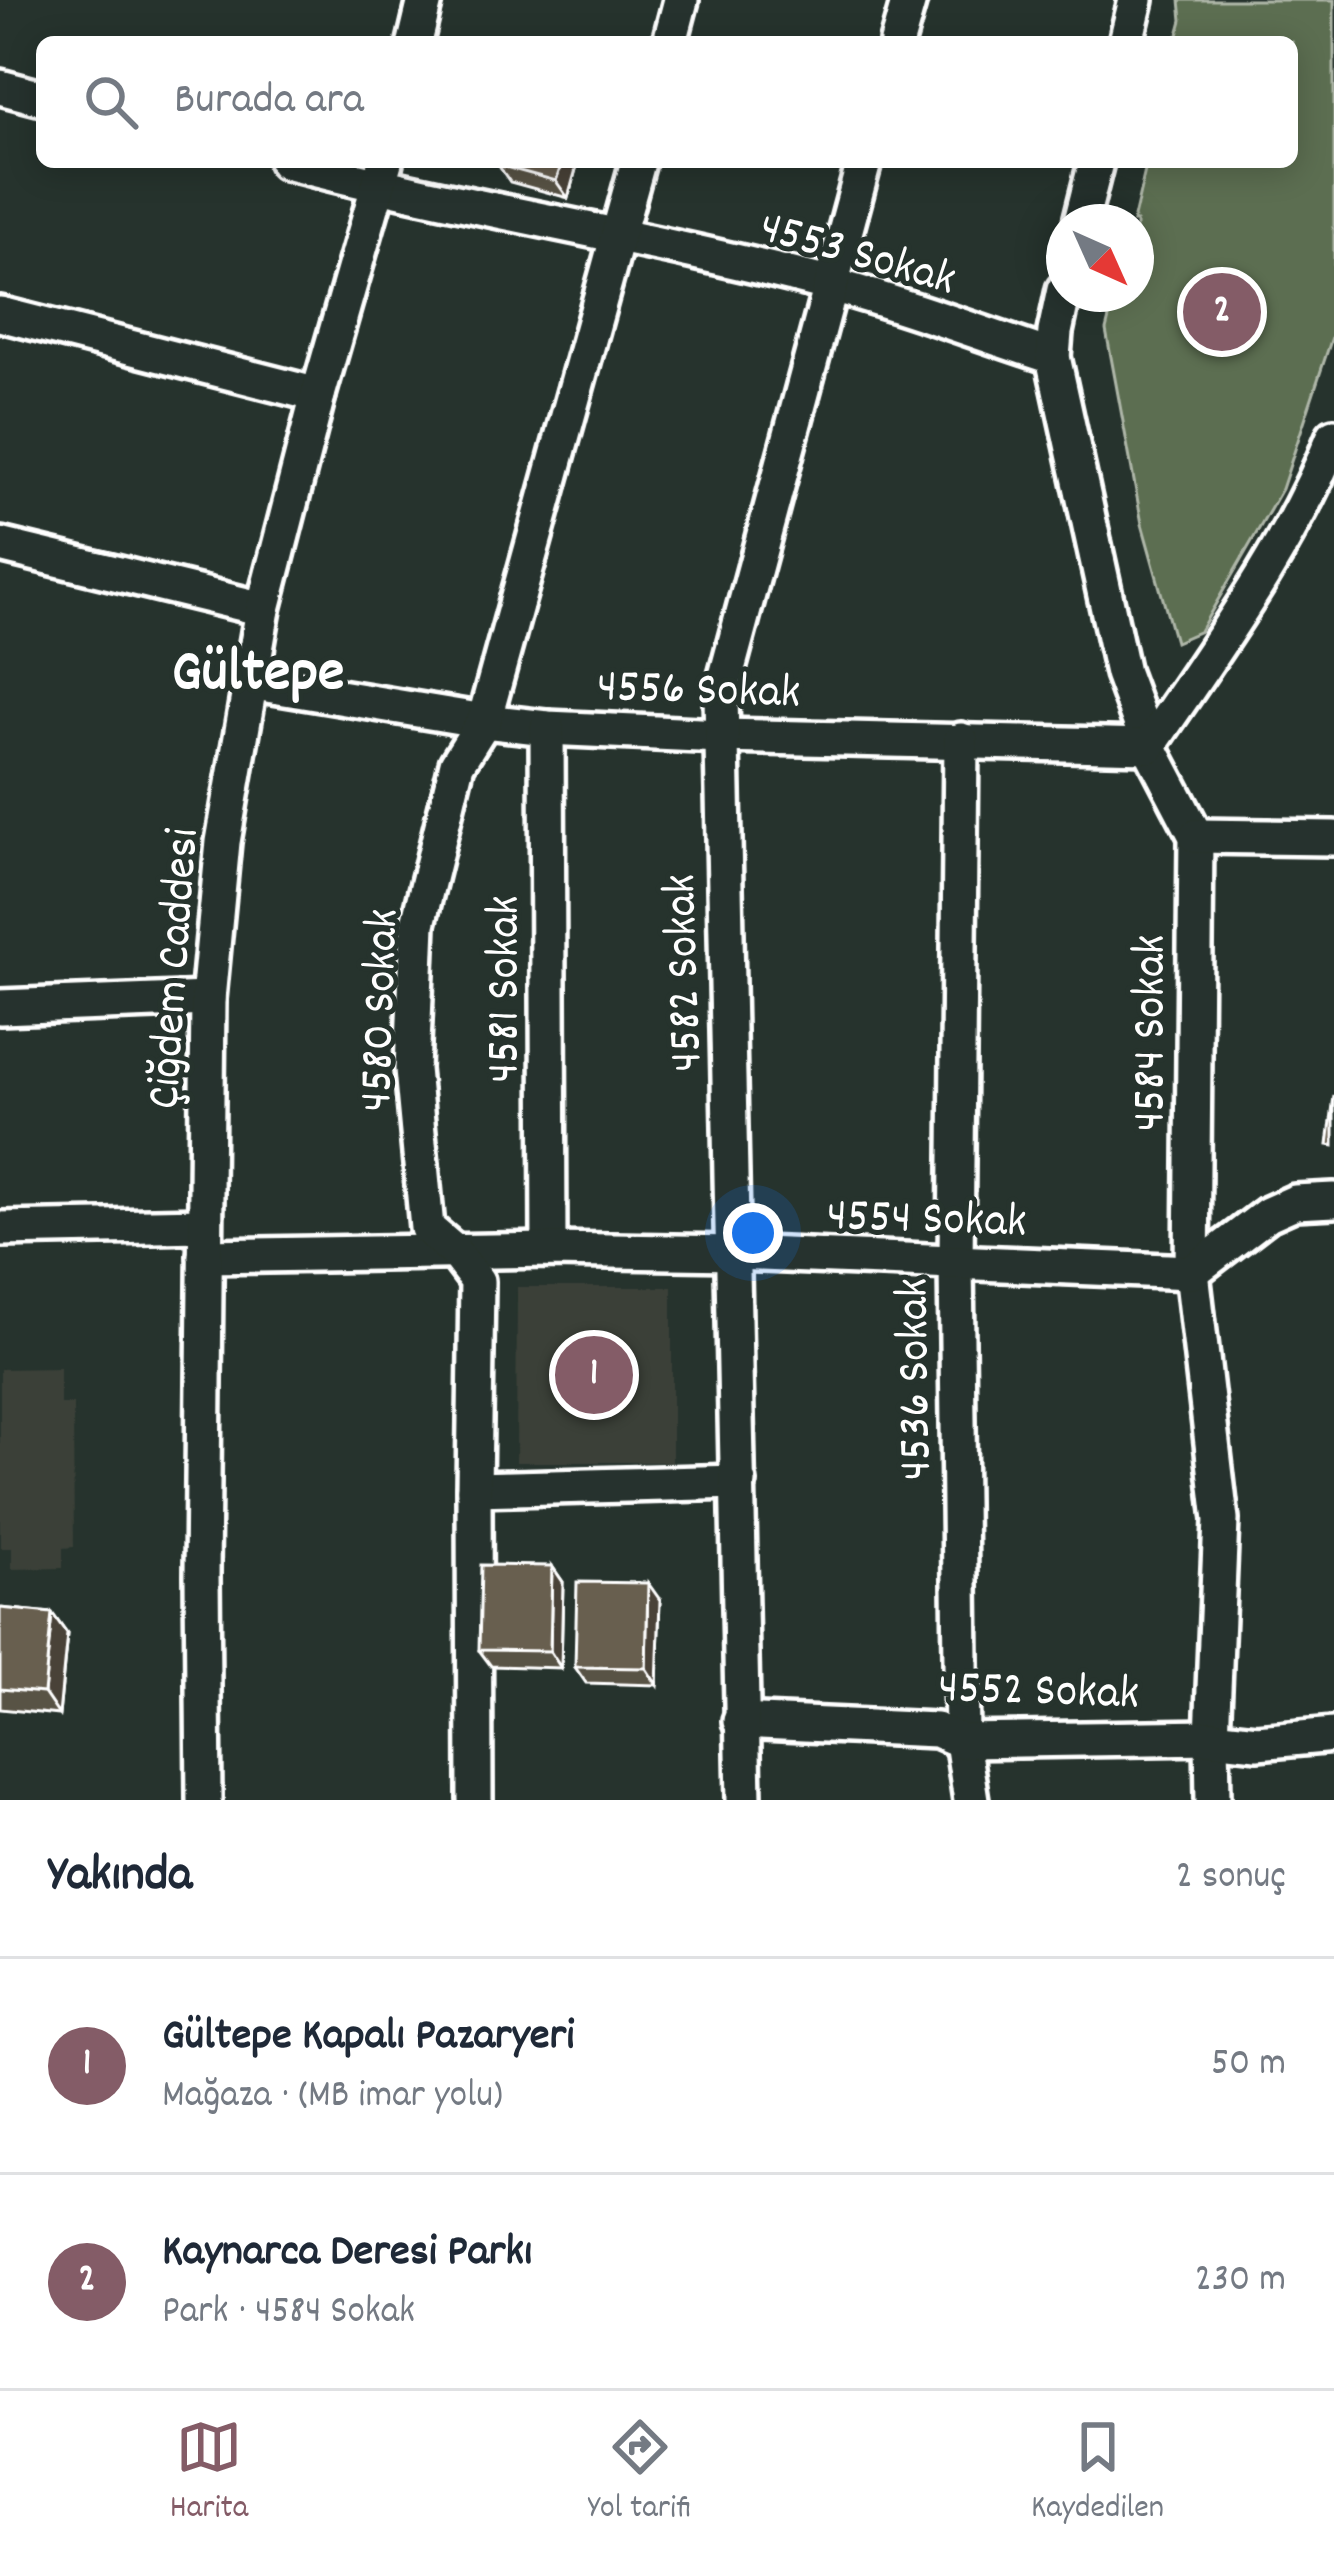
<!DOCTYPE html>
<html lang="tr">
<meta charset="utf-8">
<style>
body{margin:0;font-family:Dekko,sans-serif;background:#f6f6f7;color:#1f2937}
.compass{position:absolute;left:1046px;top:204px;width:108px;height:108px;border-radius:50%;background:#fff;box-shadow:0 6px 30px #0003;rotate:135deg}
.you{position:absolute;left:753px;top:1233px;width:42px;height:42px;margin:-30px;border:9px solid #fff;border-radius:50%;background:#1a73e8;box-shadow:0 0 0 18px #1a73e833}
.badge{display:grid;place-items:center;width:78px;height:78px;border-radius:50%;background:#845c67;color:#fff;font-size:39px;font-weight:700}
.pin{position:absolute;translate:-50% -50%;border:6px solid #fff;box-shadow:0 3px 12px #0006}
.list{margin:0;padding:0;list-style:none}
h2{display:flex;justify-content:space-between;align-items:center;height:156px;margin:0;padding:0 48px;font-size:51px}
h2 small{font-size:39px;font-weight:400;color:#747a83}
.list li{display:grid;grid-template-columns:78px 1fr auto;gap:36px;align-items:center;box-sizing:border-box;height:216px;padding:0 48px;border-top:3px solid #e0e1e3}
.list b{display:block;font-size:45px;white-space:nowrap}
.list p{margin:0;font-size:39px;white-space:nowrap;color:#747a83}
.list em{font-size:39px;font-style:normal;color:#747a83}
.icon{flex:none;width:66px;height:66px;fill:none;stroke:currentColor;stroke-width:2;stroke-linecap:round;stroke-linejoin:round}
.map{position:relative;flex:none;width:1334px;height:1800px;overflow:hidden}
.search{position:absolute;background:#fff;box-shadow:0 6px 30px #0003;left:36px;right:36px;top:36px;height:132px;display:flex;align-items:center;gap:30px;box-sizing:border-box;padding:0 42px;border-radius:18px;color:#747a83;font-size:45px}
.sheet{height:588px;background:#fff}
nav{display:flex;justify-content:space-around;align-items:center;box-sizing:border-box;height:168px;border-top:3px solid #e0e1e3;background:#fff;font-size:33px;color:#747a83}
nav a{display:grid;justify-items:center;gap:6px}
nav .on{color:#845c67}
.map>svg:first-child{display:block}
.built{fill:#3a4038}
.green{fill:#5c6e51;stroke:#aeb6a8;stroke-width:3}
.lines{fill:none;stroke-linecap:round;stroke-linejoin:round}
.minor-casing{stroke:#fff;stroke-width:42}
.minor{stroke:#26332d;stroke-width:33}
.wall{fill:#595245;stroke:#fff;stroke-width:3}
.shaded-wall{fill:#484238;stroke:#fff;stroke-width:3}
.building{fill:#675f50;stroke:#fff;stroke-width:3}
.labels{text-anchor:middle;stroke-width:10;stroke-linejoin:round;paint-order:stroke}
.street-label{font-size:48px;fill:#fff;stroke:#26332d}
.district-label{font-size:60px;font-weight:bold;fill:#fff;stroke:#26332d}
</style>
<div class="map">
<svg width="1334" height="1800" viewBox="0 0 1334 1800">
<rect width="100%" height="100%" fill="#26332d"/>
<filter id="ink" filterUnits="userSpaceOnUse"><feTurbulence type="fractalNoise" baseFrequency=".00833" numOctaves="2"/><feDisplacementMap in="SourceGraphic" scale="24" xChannelSelector="R" yChannelSelector="G"/><feConvolveMatrix kernelMatrix="1 2 1 2 8 2 1 2 1" color-interpolation-filters="sRGB"/></filter>
<g filter="url(#ink)">
<g class="built">
<polygon points="517,1287 672,1287 672,1462 516,1462"/>
<polygon points="60,1368 60,1404 73,1404 74,1547 63,1548 63,1568 12,1569 12,1548 0,1548 0,1369"/>
</g>
<polygon class="green" points="1180,0 1334,0 1334,331 1282,489 1200,631 1175,642 1142,524 1106,330 1115,294 1136,294 1136,222 1133,222 1147,162 1292,162 1292,42 1176,42 1182,20"/>
<g class="lines">
<defs>
<g id="minor">
<polyline points="415,42 425,0"/>
<polyline points="670,42 681,0"/>
<polyline points="897,42 909,0"/>
<polyline points="1126,42 1136,0"/>
<polyline points="0,87 42,98"/>
<path d="M286 162C465 209 649 237 828 284 904 304 978 333 1053 357"/>
<polyline points="1081,222 1096,162"/>
<polyline points="1064,290 1055,332 1053,357 1122,673 1149,746 1196,836 1192,1272 1221,1520 1212,1737 1213,1800"/>
<polyline points="0,314 318,395"/>
<polyline points="0,545 263,609"/>
<path d="M249 682 484 721 547 728 721 736 1149 746C1215 649 1291 545 1334 436"/>
<polyline points="547,728 549,1250"/>
<polyline points="961,740 956,1263 962,1741 971,1800"/>
<polyline points="1196,836 1334,838"/>
<polyline points="0,1007 208,999"/>
<polyline points="0,1229 204,1225"/>
<polyline points="205,1256 549,1250 735,1253 1192,1272 1268,1214 1295,1202 1334,1200"/>
<polyline points="474,1489 739,1482"/>
<polyline points="740,1721 936,1730 962,1741 1212,1737 1257,1742 1334,1735"/>
<polyline points="204,1800 202,1575 208,999 223,842 263,609 318,395 385,162"/>
<polyline points="475,1800 474,1489 477,1281 455,1252 427,1228 412,1069 418,924 457,764 484,721 638,162"/>
<polyline points="744,1800 721,695 864,162"/>
</g>
</defs>
<use href="#minor" class="minor-casing"/>
<use href="#minor" class="minor"/>
</g>
<g class="wall">
<polygon points="578,162 568,198 510,182 498,165"/>
<polygon points="552,1566 563,1582 561,1668 491,1666 479,1650"/>
<polygon points="660,1600 657,1685 586,1683 575,1667"/>
<polygon points="0,1608 52,1613 67,1634 59,1715 0,1709"/>
</g>
<g class="shaded-wall">
<polygon points="562,162 578,162 568,198 556,181"/>
<polygon points="552,1566 563,1582 561,1668 550,1651"/>
<polygon points="648,1583 660,1600 657,1685 646,1668"/>
<polygon points="52,1613 67,1634 59,1715 44,1693"/>
</g>
<g class="building">
<polygon points="499,162 562,162 556,181 498,165"/>
<polygon points="1334,1096 1334,1146 1328,1145"/>
<polygon points="481,1565 552,1566 550,1651 479,1650"/>
<polygon points="577,1582 648,1583 646,1668 575,1667"/>
<polygon points="0,1608 52,1613 44,1693 0,1689"/>
</g>
</g>
<g class="labels">
<g class="street-label">
<text transform="translate(859 249) rotate(16)" y="17">4553 Sokak</text>
<text transform="translate(699 685) rotate(2)" y="17">4556 Sokak</text>
<text transform="translate(169 968) rotate(-86)" y="17">Çiğdem Caddesi</text>
<text transform="translate(679 973) rotate(-92)" y="17">4582 Sokak</text>
<text transform="translate(500 989) rotate(-90)" y="17">4581 Sokak</text>
<text transform="translate(375 1010) rotate(-88)" y="17">4580 Sokak</text>
<text transform="translate(1146 1033) rotate(-90)" y="17">4584 Sokak</text>
<text transform="translate(927 1214) rotate(2)" y="17">4554 Sokak</text>
<text transform="translate(910 1379) rotate(-91)" y="17">4536 Sokak</text>
<text transform="translate(1039 1686) rotate(2)" y="17">4552 Sokak</text>
</g>
<g class="district-label">
<text x="258" y="688">Gültepe</text>
</g>
</g>
</svg>
<svg class="compass" viewBox="-18 -18 36 36"><path d="M0-13l5 13h-10z" fill="#e53935"/><path d="M0 13l5-13h-10z" fill="#747a83"/></svg>
<div class="you"></div>
<div class="pin badge" style="left:594px;top:1375px">1</div>
<div class="pin badge" style="left:1222px;top:312px">2</div>
<div class="search"><svg class="icon" aria-label="search" viewBox="0 0 24 24"><circle cx="10" cy="10" r="6"/><path d="M15 15l6 6"/></svg>Burada ara</div>
</div>
<section class="sheet">
<h2>Yakında<small>2 sonuç</small></h2>
<ul class="list">
<li><span class="badge">1</span><div><b>Gültepe Kapalı Pazaryeri</b><p>Mağaza · (MB imar yolu)</p></div><em>50 m</em></li>
<li><span class="badge">2</span><div><b>Kaynarca Deresi Parkı</b><p>Park · 4584 Sokak</p></div><em>230 m</em></li>
</ul>
</section>
<nav>
<a class="on"><svg class="icon" aria-label="map" viewBox="0 0 24 24"><path d="M3 6l6-2 6 2 6-2v14l-6 2-6-2-6 2zM9 4v14M15 6v14"/></svg>Harita</a>
<a><svg class="icon" aria-label="directions" viewBox="0 0 24 24"><path d="M12 3l9 9-9 9-9-9zM9 14v-3h6M13 9l2 2-2 2"/></svg>Yol tarifi</a>
<a><svg class="icon" aria-label="saved" viewBox="0 0 24 24"><path d="M7 4h10v16l-5-4-5 4z"/></svg>Kaydedilen</a>
</nav>
